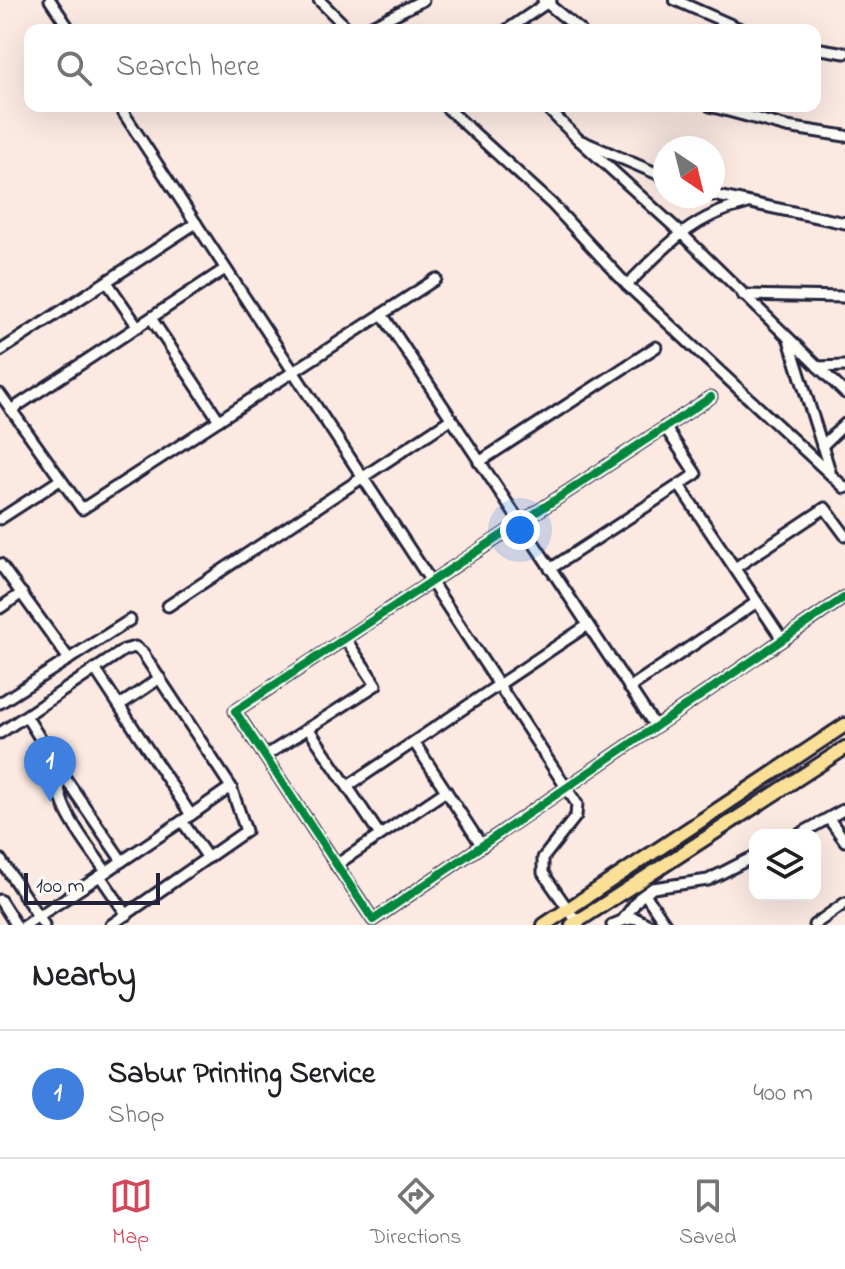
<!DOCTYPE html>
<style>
body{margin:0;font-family:"Indie Flower",sans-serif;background:#f6f6f6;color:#202124}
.controls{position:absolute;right:24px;bottom:24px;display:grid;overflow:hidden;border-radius:16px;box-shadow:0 8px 32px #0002}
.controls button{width:72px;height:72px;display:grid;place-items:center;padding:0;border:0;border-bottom:2px solid #e0e0e0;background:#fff;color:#202124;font:40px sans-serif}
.compass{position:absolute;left:653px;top:136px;width:72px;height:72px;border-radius:50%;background:#fff;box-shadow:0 8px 32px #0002;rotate:145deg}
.scale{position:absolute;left:24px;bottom:20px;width:136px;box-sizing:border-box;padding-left:8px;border:4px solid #22223b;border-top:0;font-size:22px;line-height:28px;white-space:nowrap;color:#22223b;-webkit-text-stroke:6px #fdfcf7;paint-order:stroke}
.you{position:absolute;left:520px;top:530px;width:28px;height:28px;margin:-20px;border:6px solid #fff;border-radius:50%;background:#1a73e8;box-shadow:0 0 0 12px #1a73e833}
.badge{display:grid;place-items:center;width:52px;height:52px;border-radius:50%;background:#d1495b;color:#fff;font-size:26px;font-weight:700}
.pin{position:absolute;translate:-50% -66px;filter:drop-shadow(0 2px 4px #0008)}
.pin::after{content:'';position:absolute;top:42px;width:28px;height:24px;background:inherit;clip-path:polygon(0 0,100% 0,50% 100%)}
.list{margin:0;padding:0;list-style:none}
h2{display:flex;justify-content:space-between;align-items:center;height:104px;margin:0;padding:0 32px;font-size:34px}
h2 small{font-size:26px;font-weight:400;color:#757577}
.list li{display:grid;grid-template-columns:52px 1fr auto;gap:24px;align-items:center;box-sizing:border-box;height:128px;padding:0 32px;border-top:2px solid #e0e0e0}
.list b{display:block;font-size:30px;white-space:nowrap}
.list p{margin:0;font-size:26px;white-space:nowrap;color:#757577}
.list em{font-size:26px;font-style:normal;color:#757577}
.icon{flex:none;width:44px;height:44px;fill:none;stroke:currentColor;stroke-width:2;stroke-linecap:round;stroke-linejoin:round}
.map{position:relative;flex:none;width:845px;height:925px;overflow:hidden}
.search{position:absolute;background:#fff;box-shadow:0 8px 32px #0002;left:24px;right:24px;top:24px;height:88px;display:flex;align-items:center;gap:20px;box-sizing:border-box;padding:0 28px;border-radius:16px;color:#757577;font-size:30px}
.sheet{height:232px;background:#fff}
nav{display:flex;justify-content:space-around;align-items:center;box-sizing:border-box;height:112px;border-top:2px solid #e0e0e0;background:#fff;font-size:22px;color:#757577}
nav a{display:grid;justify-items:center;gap:4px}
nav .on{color:#d1495b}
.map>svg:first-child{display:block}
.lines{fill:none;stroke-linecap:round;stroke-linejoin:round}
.minor-casing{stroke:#22223b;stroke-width:15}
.major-casing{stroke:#22223b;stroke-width:18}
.minor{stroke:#fdfcf7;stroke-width:9}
.major{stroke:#fadf96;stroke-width:12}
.cycleway-casing{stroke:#fdfcf7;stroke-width:13}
.cycleway{stroke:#00873e;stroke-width:8}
</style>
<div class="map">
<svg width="845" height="925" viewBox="0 0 845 925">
<rect width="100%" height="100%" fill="#fbe9e2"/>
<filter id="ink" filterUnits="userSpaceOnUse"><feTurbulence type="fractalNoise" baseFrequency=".0125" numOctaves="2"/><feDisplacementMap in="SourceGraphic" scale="16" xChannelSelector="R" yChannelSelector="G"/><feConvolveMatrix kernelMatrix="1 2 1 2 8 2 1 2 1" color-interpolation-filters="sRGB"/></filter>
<g filter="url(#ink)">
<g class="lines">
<defs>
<g id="minor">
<polyline points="50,0 70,30"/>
<polyline points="319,0 349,30"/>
<polyline points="543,0 580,30"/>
<polyline points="675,0 743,30"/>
<polyline points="364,30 423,0"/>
<polyline points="507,30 551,0"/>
<polyline points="815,48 845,53"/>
<polyline points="119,106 577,804 576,816 543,858 543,873 579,925"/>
<polyline points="445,106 552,204 627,285 845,488"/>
<polyline points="545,106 579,140 665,177"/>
<polyline points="710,106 787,127 845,136"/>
<polyline points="579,140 680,232 845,393"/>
<polyline points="713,195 845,223"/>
<polyline points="107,282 138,327"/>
<path d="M627 285C664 248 692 216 745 204"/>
<polyline points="743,295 845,297"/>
<polyline points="382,314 655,726"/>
<polyline points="151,318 219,420"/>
<polyline points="789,340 830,471"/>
<polyline points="0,351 196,223"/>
<polyline points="818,367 845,366"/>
<polyline points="0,394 82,509 436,279"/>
<polyline points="711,397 235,711 373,920 845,597"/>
<polyline points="11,410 225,269"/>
<polyline points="822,446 845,424"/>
<polyline points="479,462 656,347"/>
<polyline points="679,485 782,639"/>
<polyline points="0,519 60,480"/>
<polyline points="0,564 69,659"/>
<polyline points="735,568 825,508 845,535"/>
<polyline points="550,569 696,474 665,427"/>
<polyline points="168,606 451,419"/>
<polyline points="0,608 22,593"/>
<polyline points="95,669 191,815 231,787"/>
<polyline points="629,688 757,602"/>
<polyline points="0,703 130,620"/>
<polyline points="120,705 160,678"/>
<polyline points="308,728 380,835"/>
<polyline points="0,733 124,650 135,647 142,652 231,787 246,831 111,925"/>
<polyline points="414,742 482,846"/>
<polyline points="265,756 376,685 345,638"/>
<polyline points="61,772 122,861 106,872"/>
<polyline points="348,786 588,625"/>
<polyline points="829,819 845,841"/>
<polyline points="182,821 208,858"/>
<polyline points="798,835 845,809"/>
<polyline points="0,859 44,925"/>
<polyline points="122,861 191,815"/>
<polyline points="336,865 446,791"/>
<polyline points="100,876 127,915"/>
<polyline points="645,894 666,925"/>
<polyline points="0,900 16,925"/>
<polyline points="622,921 635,918 649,925"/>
<path d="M25 925 106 872C90 847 49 801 61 772L26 716"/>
<polyline points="612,925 622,921 639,898 653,888 708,880 755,856"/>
<polyline points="814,925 845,903"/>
</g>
<g id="major">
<polyline points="544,925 845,725"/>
<polyline points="572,925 845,748"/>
</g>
</defs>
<use href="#minor" class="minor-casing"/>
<use href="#major" class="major-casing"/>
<use href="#minor" class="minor"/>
<use href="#major" class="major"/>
<defs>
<polyline id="cycleway" points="711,397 235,711 373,920 845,597"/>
</defs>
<use href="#cycleway" class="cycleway-casing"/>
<use href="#cycleway" class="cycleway"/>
</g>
</g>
</svg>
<div class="controls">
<button><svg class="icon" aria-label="layers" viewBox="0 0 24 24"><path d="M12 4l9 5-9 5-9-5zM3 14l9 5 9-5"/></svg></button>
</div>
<svg class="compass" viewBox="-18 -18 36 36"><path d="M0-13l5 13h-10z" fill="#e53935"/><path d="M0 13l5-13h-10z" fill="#757577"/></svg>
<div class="scale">100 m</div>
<div class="you"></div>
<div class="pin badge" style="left:50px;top:802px;background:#3f7fe0">1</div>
<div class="search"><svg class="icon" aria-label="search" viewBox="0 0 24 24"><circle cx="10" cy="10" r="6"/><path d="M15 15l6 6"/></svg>Search here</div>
</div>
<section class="sheet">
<h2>Nearby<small></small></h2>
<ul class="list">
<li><span class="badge" style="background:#3f7fe0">1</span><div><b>Sabur Printing Service</b><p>Shop</p></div><em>400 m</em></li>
</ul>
</section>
<nav>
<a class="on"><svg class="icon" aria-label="map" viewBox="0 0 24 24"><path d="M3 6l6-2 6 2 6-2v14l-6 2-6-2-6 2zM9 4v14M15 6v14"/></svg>Map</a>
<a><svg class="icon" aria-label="directions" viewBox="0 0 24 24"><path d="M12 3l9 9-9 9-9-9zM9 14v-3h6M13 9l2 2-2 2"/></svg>Directions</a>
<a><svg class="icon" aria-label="saved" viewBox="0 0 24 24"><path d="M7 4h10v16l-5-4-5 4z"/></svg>Saved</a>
</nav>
